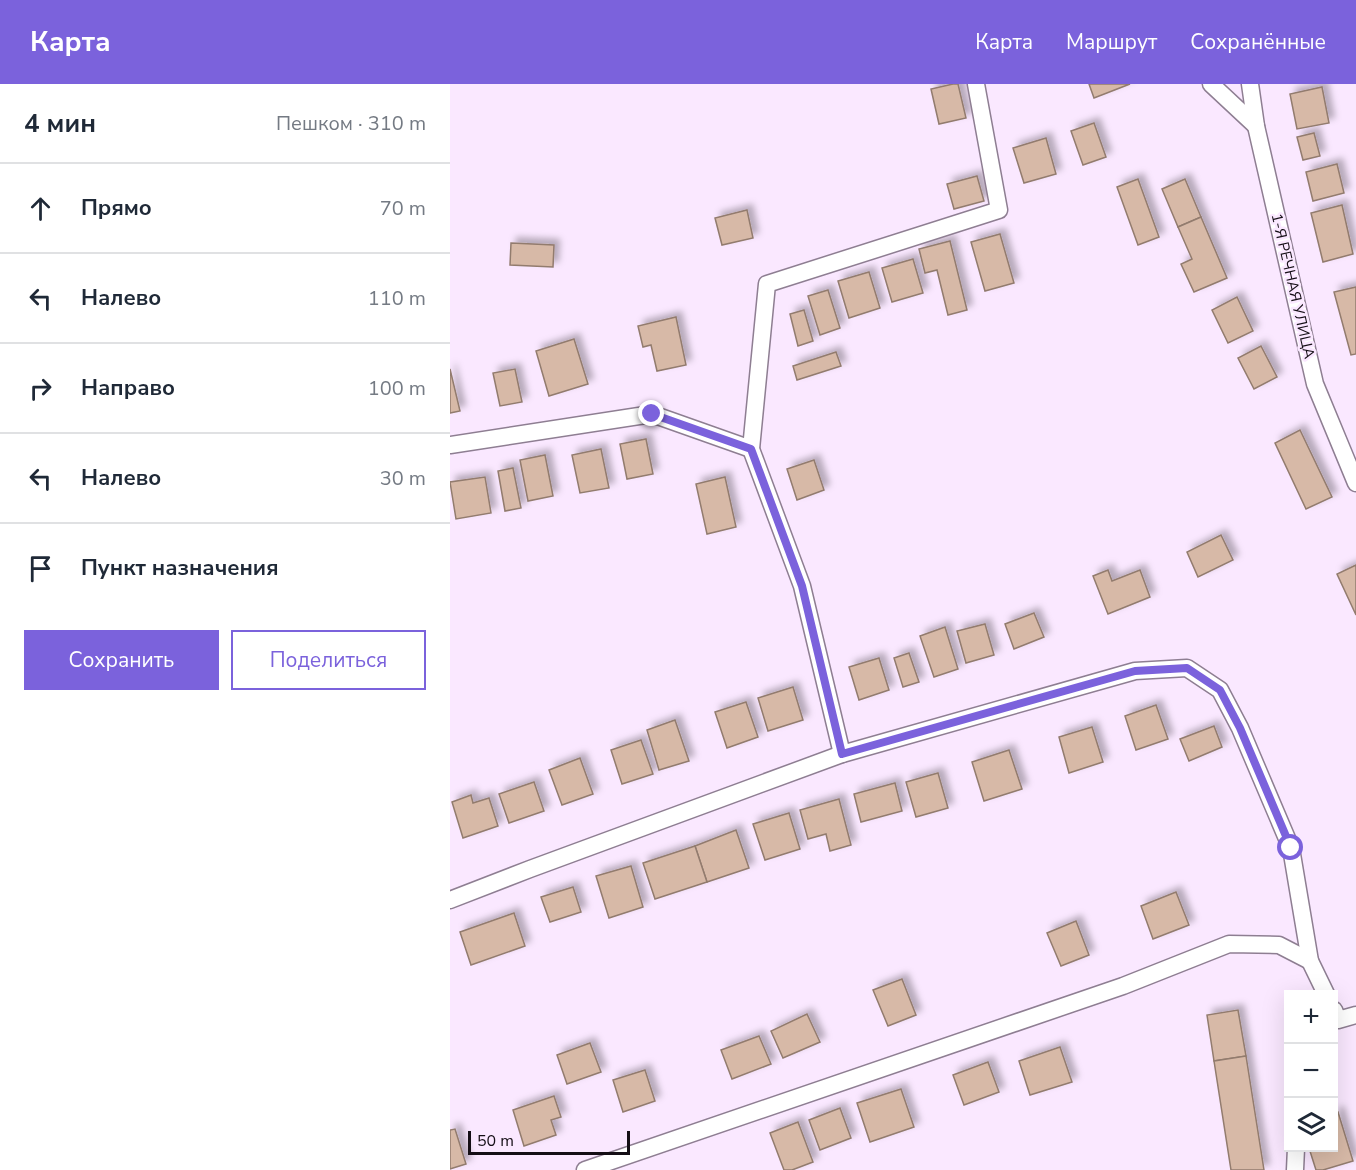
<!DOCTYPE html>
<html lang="ru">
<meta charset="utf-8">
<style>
body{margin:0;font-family:"Nunito Sans",sans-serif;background:#f2f2f3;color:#1f2937}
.controls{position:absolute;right:18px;bottom:18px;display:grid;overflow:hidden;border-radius:0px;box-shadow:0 6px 24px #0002}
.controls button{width:54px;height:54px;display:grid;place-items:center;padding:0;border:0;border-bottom:2px solid #e0e1e3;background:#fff;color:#1f2937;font:30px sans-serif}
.scale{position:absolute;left:18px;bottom:15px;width:162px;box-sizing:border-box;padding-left:6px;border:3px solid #140e15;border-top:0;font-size:16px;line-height:21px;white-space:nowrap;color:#140e15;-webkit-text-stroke:4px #fae8ff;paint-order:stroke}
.stop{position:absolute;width:18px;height:18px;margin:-14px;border:4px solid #7b62dc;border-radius:50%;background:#fff}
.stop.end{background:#7b62dc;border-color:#fff;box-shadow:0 2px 6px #0008}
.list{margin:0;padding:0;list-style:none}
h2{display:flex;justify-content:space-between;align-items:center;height:78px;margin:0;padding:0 24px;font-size:26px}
h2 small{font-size:20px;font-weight:400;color:#747a83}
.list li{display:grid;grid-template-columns:39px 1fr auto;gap:18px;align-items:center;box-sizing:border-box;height:90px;padding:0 24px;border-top:2px solid #e0e1e3}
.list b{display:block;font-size:22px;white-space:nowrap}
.list em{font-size:20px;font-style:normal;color:#747a83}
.actions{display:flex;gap:12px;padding:18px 24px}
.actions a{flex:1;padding:14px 0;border:2px solid #7b62dc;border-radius:0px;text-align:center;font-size:21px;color:#7b62dc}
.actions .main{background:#7b62dc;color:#fff}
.icon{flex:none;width:33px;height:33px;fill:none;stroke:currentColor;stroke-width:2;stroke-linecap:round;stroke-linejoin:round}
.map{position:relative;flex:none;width:906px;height:1086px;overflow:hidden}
header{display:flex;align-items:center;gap:36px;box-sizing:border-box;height:84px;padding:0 30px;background:#7b62dc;color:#fff}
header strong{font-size:28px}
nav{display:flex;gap:33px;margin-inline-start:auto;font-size:21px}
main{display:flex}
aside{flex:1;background:#fff}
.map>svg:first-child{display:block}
.building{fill:#d7b9a7;stroke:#927b6e;stroke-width:1.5;filter:url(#shadow)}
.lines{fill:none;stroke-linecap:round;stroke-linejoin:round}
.minor-casing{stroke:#8e7e92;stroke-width:19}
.minor{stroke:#fff;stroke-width:16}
.route{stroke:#7b62dc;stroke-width:8}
.labels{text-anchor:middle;stroke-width:5;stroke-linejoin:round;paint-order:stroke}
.street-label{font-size:15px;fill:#140e15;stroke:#fae8ff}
</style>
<header>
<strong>Карта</strong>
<nav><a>Карта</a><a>Маршрут</a><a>Сохранённые</a></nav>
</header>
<main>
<aside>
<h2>4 мин<small>Пешком · 310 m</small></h2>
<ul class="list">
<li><svg class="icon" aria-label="ahead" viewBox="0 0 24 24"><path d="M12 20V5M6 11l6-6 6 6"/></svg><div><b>Прямо</b></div><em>70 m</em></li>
<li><svg class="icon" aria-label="left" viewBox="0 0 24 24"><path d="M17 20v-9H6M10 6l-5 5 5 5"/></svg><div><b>Налево</b></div><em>110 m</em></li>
<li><svg class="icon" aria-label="right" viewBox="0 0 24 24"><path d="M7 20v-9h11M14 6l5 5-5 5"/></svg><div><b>Направо</b></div><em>100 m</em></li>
<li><svg class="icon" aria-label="left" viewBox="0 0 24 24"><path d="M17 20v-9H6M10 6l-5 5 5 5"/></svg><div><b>Налево</b></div><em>30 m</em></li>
<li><svg class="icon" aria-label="arrive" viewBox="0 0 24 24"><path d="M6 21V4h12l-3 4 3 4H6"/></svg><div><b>Пункт назначения</b></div></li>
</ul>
<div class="actions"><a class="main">Сохранить</a><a>Поделиться</a></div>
</aside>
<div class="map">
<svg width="906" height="1086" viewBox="0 0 906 1086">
<defs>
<filter id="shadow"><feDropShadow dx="5.5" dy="-5.5" stdDeviation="3" flood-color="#0004"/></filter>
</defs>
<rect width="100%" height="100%" fill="#fae8ff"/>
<g class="building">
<polygon points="503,0 508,0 516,34 489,40 481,5"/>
<polygon points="639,0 680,0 644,14"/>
<polygon points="872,3 879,39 847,45 840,10"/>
<polygon points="644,39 656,73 633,81 621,47"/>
<polygon points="864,49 870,72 853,76 847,53"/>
<polygon points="596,54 606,90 574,99 563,64"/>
<polygon points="887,80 894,109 863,117 856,88"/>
<polygon points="527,92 534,117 504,125 497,100"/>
<polygon points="688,95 709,153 688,161 667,103"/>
<polygon points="735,95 751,133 728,143 712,105"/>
<polygon points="892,121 903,170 873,178 861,129"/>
<polygon points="297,126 303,154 272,161 265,134"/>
<polygon points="751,133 777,194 744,208 731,180 742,175 728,143"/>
<polygon points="550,150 564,199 535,207 521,158"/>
<polygon points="500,157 517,226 498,231 487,186 475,189 469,165"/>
<polygon points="61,159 104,161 103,183 60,181"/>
<polygon points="463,175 473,209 442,218 432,184"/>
<polygon points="419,188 430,224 399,234 388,197"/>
<polygon points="906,203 906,270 901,271 884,208"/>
<polygon points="378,206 390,244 370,251 358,212"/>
<polygon points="787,213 803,247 778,259 762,226"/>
<polygon points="354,226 363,257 348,262 340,230"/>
<polygon points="226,233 236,281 207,287 201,261 193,263 188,242"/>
<polygon points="124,255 138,300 99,312 86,267"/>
<polygon points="811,262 827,293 804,305 788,274"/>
<polygon points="386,268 391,282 347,296 343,282"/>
<polygon points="0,285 10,327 0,329"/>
<polygon points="65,285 72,318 50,322 43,289"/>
<polygon points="850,346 882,413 856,425 825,359"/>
<polygon points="196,355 203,390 177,395 170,360"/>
<polygon points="151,365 159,404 130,409 122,371"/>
<polygon points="95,371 103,412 78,417 70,376"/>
<polygon points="364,376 374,406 347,416 337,385"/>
<polygon points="63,384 71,424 55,427 48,387"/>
<polygon points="35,393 41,429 6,435 0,398"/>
<polygon points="275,393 286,443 257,450 246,400"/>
<polygon points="771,451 783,476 748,493 737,468"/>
<polygon points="906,481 906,531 887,490"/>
<polygon points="658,486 662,497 690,486 700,513 658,530 643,492"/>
<polygon points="584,529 594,553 564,565 555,540"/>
<polygon points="535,540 544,571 516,579 507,547"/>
<polygon points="495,543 508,585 484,593 470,552"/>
<polygon points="459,569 469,598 453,603 444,574"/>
<polygon points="429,574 439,606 409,616 399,583"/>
<polygon points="343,603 353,636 318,647 308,614"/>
<polygon points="296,618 308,653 277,664 265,628"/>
<polygon points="706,621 718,655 686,666 675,632"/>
<polygon points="225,636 239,677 209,686 197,646"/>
<polygon points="764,642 772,663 739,677 730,655"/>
<polygon points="642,643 653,678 619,689 609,653"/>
<polygon points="191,656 203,690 172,700 161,666"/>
<polygon points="559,666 572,705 534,717 522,678"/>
<polygon points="130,674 143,710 112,721 99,686"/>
<polygon points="488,689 498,724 466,733 456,698"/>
<polygon points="84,698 94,727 59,739 49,710"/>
<polygon points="445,699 452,727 411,738 404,710"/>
<polygon points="21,711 23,719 39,714 48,742 13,754 2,718"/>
<polygon points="389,715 401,761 380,767 376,750 358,755 350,726"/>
<polygon points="339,729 350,765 315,776 303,740"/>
<polygon points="286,746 299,784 257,798 245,762"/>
<polygon points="245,762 257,798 205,815 193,779"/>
<polygon points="181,782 193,823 159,834 146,792"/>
<polygon points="123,803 131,828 100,838 91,813"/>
<polygon points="726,808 739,841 703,855 691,822"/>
<polygon points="64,829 75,862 21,881 10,848"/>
<polygon points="626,837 639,871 611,882 597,849"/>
<polygon points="452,895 466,931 438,942 423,906"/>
<polygon points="788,926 796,972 764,977 757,931"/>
<polygon points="357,930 370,958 333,974 321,947"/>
<polygon points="309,952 321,980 282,995 271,966"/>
<polygon points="140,959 151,988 117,1000 107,971"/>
<polygon points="610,963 622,998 580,1011 569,977"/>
<polygon points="796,972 814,1086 781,1086 764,977"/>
<polygon points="538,978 549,1008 514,1021 503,991"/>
<polygon points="195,986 205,1017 173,1028 163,996"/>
<polygon points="451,1005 464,1043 420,1058 407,1019"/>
<polygon points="104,1012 111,1033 101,1036 106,1051 74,1062 63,1026"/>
<polygon points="390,1024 401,1054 370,1066 359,1036"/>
<polygon points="888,1028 903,1077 873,1086 866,1086 859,1064 884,1064 884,1030"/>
<polygon points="348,1038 363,1078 342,1086 334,1086 320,1049"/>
<polygon points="5,1045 16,1080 0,1085 0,1046"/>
</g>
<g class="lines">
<defs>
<g id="minor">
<polyline points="761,0 806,42"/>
<polyline points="800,0 806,42 865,300 906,399"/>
<polyline points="0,361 202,330 301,365"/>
<polyline points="392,670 352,502 301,365 317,200 549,126 526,0"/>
<polyline points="0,816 80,785 392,670 685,587 737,584 770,606 790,644 841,764 860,877 876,910"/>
<polyline points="884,926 888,936 906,931"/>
<polyline points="135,1086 673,902 779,860 829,861 860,877"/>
<polyline points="845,1086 846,1064"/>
</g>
</defs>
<use href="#minor" class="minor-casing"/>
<use href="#minor" class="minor"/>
</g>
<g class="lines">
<polyline class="route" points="202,330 301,365 352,502 392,670 685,587 737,584 770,606 790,644 841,764"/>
</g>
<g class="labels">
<g class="street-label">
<text transform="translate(843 202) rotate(77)" y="5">1-Я РЕЧНАЯ УЛИЦА</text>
</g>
</g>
</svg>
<div class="controls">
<button>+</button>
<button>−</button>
<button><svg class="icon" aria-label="layers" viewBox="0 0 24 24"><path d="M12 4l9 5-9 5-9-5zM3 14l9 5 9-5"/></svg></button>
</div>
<div class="scale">50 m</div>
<div class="stop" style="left:841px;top:764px"></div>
<div class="stop end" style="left:202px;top:330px"></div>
</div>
</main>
